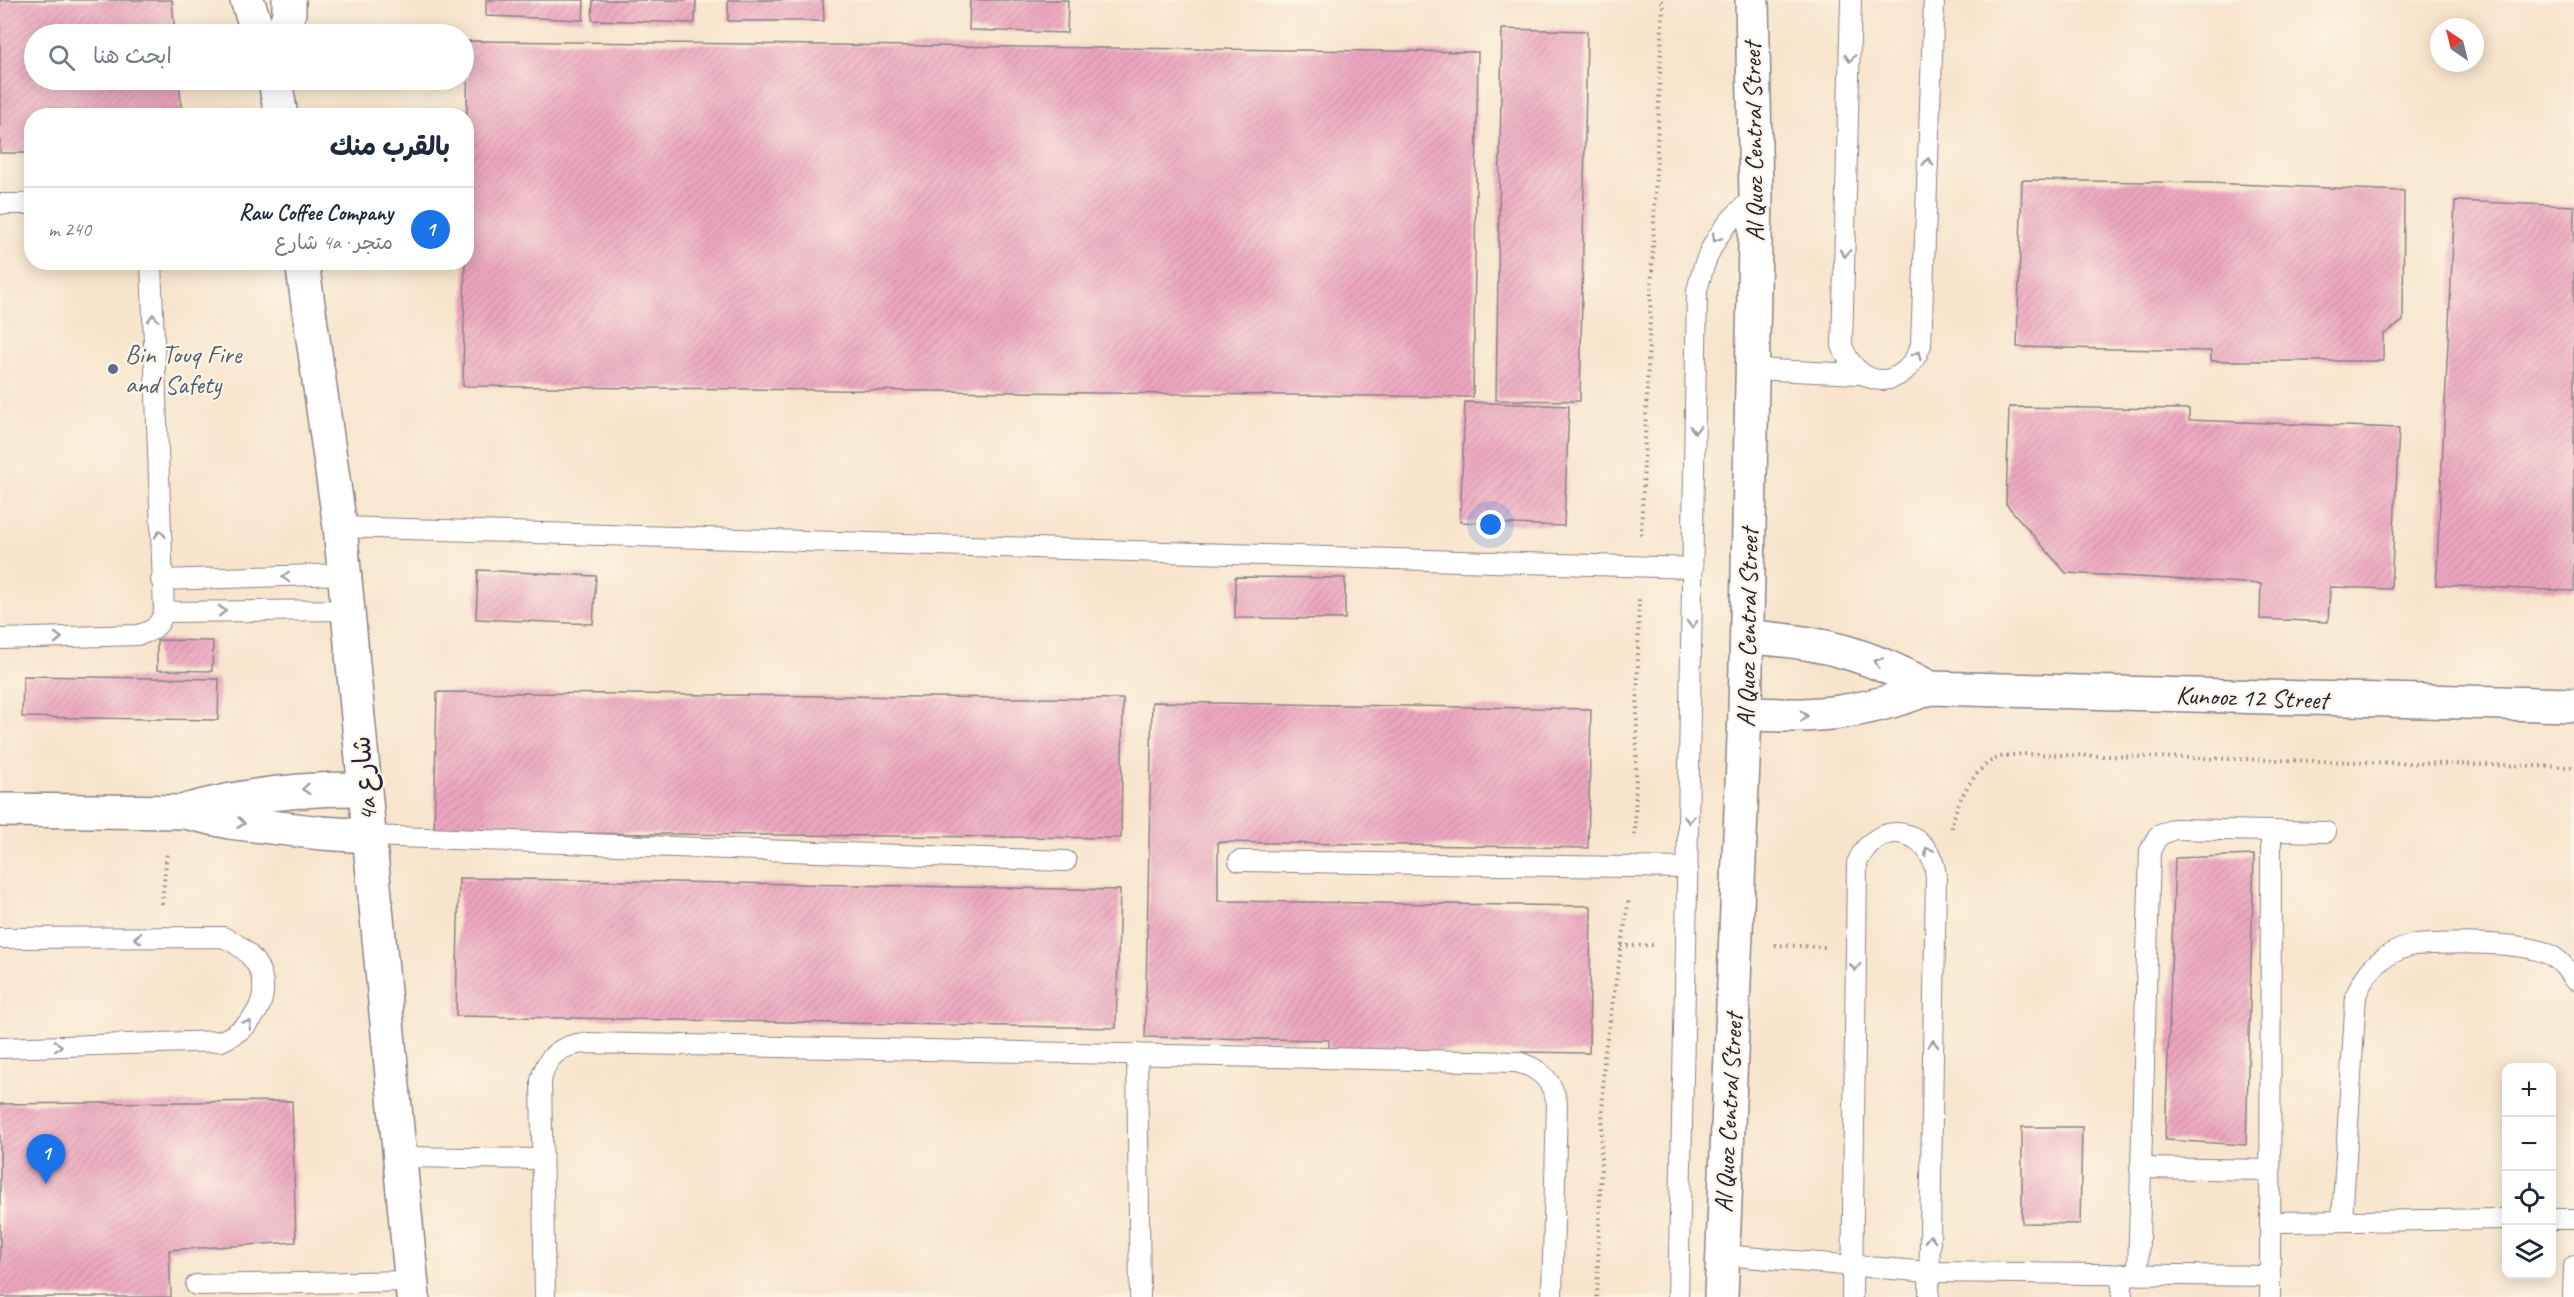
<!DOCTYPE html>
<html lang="ar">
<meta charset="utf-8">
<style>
body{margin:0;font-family:Caveat,"Playpen Sans Arabic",sans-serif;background:#f2f2f3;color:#1f2937;direction:rtl}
.controls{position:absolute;right:18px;bottom:18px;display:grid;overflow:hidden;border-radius:12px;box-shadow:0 3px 15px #0003}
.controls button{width:54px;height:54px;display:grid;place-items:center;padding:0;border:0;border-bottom:2px solid #e0e1e3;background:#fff;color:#1f2937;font:30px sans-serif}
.compass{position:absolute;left:2430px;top:18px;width:54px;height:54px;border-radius:50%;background:#fff;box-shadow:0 3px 15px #0003;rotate:325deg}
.you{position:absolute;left:1491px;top:525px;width:21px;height:21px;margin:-15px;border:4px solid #fff;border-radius:50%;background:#1a73e8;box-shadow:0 0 0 9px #1a73e833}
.badge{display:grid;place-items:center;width:39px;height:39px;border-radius:50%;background:#1a73e8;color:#fff;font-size:20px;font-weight:700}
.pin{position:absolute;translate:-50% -50px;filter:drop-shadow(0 2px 3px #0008)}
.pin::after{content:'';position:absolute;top:32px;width:21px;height:18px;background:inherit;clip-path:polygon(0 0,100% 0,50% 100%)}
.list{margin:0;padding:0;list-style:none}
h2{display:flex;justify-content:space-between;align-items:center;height:78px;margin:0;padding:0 24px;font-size:26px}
h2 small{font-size:20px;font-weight:400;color:#747a83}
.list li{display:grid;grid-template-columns:39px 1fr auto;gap:18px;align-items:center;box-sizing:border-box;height:84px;padding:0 24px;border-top:2px solid #e0e1e3}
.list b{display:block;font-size:22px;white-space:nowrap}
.list p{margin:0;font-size:20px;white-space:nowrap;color:#747a83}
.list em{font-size:20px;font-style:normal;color:#747a83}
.icon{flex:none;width:33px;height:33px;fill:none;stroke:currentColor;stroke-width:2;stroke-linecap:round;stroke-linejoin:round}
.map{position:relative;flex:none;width:2574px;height:1297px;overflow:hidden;direction:ltr}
.search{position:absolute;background:#fff;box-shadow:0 3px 15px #0003;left:24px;top:24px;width:450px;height:66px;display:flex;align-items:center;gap:15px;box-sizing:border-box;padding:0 21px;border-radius:33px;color:#747a83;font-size:22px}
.panel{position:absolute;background:#fff;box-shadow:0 3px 15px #0003;left:24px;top:108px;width:450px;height:162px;border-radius:24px;direction:rtl}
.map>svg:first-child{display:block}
.building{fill:url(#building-hatch)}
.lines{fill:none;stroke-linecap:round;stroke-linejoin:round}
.lane-casing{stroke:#8c8384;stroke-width:22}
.street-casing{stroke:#8c8384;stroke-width:36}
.secondary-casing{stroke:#8c8384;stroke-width:36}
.path{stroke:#8c8384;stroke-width:4;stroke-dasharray:1.5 4.5;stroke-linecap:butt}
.lane{stroke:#fff;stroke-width:20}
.street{stroke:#fff;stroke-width:33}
.secondary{stroke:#fff;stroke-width:33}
.oneway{stroke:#9c9ca7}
.service-dot{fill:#5c6f8a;stroke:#fcf5e5;stroke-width:2}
.labels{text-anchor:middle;stroke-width:4.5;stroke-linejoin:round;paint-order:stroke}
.street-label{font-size:26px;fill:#22223b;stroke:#fcf5e5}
.service-label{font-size:26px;fill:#4e5e75;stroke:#fcf5e5;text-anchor:start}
</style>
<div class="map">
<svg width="2574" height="1297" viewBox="0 0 2574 1297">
<defs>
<pattern id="building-hatch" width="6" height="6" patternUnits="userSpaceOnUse" patternTransform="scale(1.5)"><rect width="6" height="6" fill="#eca5bf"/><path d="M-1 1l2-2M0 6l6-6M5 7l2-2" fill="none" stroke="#ca8ea5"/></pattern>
</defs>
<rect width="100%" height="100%" fill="#fcf5e5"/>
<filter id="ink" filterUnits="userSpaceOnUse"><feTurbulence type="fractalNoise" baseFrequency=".0167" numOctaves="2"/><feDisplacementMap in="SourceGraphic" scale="12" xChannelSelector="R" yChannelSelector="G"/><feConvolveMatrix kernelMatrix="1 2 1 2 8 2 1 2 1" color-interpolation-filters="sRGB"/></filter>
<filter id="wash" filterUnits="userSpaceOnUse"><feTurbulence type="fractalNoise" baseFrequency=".008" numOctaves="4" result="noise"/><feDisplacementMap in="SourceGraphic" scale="24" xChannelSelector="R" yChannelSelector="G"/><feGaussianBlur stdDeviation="1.35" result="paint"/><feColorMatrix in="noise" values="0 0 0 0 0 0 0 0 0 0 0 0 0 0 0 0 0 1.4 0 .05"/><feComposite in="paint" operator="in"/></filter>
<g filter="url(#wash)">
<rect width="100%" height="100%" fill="#f7e4cc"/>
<g id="blocks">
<g class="building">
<polygon points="0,0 172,0 175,34 34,34 34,80 179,80 182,116 32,116 32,153 0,153"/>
<polygon points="486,0 584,0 583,20 486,16"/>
<polygon points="593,0 696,0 695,23 592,20"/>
<polygon points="728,0 823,0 824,21 728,21"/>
<polygon points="970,0 1068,0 1067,33 969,30"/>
<polygon points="1502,29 1587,31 1580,401 1496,400"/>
<polygon points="468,41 1478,52 1473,397 463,386"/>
<polygon points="2022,180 2208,183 2404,191 2403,321 2383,335 2383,361 2211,361 2211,351 2017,347"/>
<polygon points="2455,201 2574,206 2574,591 2436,585"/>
<polygon points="1465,402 1569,406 1564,526 1460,522"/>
<polygon points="2009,407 2189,409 2189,420 2399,428 2391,589 2330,587 2328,622 2260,619 2261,584 2066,573 2006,504"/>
<polygon points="478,570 596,576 593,624 476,619"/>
<polygon points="1235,577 1345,578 1345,619 1235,618"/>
<polygon points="157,640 213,641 212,671 157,670"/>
<polygon points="23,676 219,679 218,720 22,717"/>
<polygon points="437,692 1123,699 1121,838 434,832"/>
<polygon points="1152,702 1591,709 1588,848 1218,842 1218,901 1591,906 1589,1053 1329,1049 1329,1040 1145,1037"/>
<polygon points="2254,855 2246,1145 2165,1140 2175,858"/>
<polygon points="459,878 1120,890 1116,1028 456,1016"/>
<polygon points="292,1101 296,1242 169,1250 171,1297 0,1297 0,1104"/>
<polygon points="2022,1127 2082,1127 2080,1224 2022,1223"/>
</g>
</g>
</g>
<g filter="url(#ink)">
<use href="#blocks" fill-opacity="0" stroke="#8c8384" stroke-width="1.5"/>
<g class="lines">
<defs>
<g id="lane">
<path d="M1851 0 1842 346C1860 392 1905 391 1921 345L1934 0"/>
<polyline points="0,204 32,204"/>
<polyline points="1752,369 1859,374"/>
<polyline points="340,527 1693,568"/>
<polyline points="161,580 344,574"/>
<polyline points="164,612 348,610"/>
<path d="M0 639 137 635C152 632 159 627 164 612L151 262"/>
<polyline points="369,836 1066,861"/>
<polyline points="1239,861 1688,868"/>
<path d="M0 938 223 937C278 961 276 1018 221 1041L0 1048"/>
<polyline points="1137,1054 1140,1297"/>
<polyline points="400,1157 541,1159"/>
<polyline points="2140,1168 2270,1170"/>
<polyline points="2552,1219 2574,1219"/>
<path d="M2342 1221 2356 995C2367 968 2384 953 2413 945 2445 943 2526 940 2552 956 2562 962 2568 971 2574 980"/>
<polyline points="2270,1222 2506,1219"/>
<polyline points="1722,1255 1929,1272 2270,1276"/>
<polyline points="2138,1274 2150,851 2158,836 2174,829 2326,832"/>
<polyline points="196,1285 411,1281"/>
<path d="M545 1297 541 1081C546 1056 560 1045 585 1043L1517 1062C1540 1068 1552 1080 1557 1103L1552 1297"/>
<path d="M1678 1297 1686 945 1697 291C1707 247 1721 225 1756 196"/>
<path d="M1852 1297 1857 863C1877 816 1932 827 1936 877L1929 1297"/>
<polyline points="2122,1297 2122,1274"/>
<polyline points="2270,1297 2271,832"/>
<polyline points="2573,1297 2574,1266"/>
</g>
<g id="street">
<polyline points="247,0 259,34"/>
<polyline points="283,34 289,13 289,0"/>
<polyline points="275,80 281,116"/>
<polyline points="302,262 340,527 413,1297"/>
<polyline points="0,810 184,812 229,822 321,833 369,836"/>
<path d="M188 810C247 794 304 788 365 789"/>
</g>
<g id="secondary">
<path d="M1747 637C1819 641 1866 653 1930 688"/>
<path d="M1745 713C1814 719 1865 713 1930 688L2574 705"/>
<polyline points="1721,1297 1745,713 1756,196 1752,0"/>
</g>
</defs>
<use href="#lane" class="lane-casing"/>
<use href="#street" class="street-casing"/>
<use href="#secondary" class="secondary-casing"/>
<g class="path">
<polyline points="1641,535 1663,3 1660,0"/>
<path d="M1952 828C1953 807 1975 767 1995 759 2003 755 2015 755 2023 754L2574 767"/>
<polyline points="1635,835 1639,599"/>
<polyline points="162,904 167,852"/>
<polyline points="1775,945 1825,947"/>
<polyline points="1621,946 1654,945"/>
<polyline points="1597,1297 1604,1057 1629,899"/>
</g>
<use href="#lane" class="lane"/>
<use href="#street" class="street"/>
<use href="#secondary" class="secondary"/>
</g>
<defs><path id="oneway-chevron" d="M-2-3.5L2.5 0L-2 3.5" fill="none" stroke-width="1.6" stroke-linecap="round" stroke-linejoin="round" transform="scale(1.5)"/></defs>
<g class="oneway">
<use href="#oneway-chevron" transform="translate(1850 58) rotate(92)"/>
<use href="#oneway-chevron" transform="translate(1928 162) rotate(-88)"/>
<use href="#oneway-chevron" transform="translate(1716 238) rotate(121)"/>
<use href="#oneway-chevron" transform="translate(1845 253) rotate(92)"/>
<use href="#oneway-chevron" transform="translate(153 318) rotate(-92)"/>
<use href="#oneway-chevron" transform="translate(1917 355) rotate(-64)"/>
<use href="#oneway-chevron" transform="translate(1695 429) rotate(91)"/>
<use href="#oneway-chevron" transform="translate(160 534) rotate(-92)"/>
<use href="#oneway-chevron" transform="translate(286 577) rotate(178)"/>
<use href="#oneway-chevron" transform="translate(222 611) rotate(-1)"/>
<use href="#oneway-chevron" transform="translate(1692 624) rotate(91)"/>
<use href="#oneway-chevron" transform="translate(58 638) rotate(-1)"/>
<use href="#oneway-chevron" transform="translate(1878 662) rotate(-157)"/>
<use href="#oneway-chevron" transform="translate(1804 716) rotate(-1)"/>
<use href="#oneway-chevron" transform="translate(306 789) rotate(175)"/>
<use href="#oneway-chevron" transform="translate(1689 819) rotate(91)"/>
<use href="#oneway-chevron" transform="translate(241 823) rotate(7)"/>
<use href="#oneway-chevron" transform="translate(1928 851) rotate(-123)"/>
<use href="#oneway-chevron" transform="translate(138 938) rotate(180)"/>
<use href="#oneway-chevron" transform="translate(1855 967) rotate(90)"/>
<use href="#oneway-chevron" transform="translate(248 1024) rotate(-47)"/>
<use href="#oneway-chevron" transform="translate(1933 1044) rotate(-89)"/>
<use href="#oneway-chevron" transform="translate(58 1046) rotate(-2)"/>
<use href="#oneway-chevron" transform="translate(1930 1239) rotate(-89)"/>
</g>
</g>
<circle class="service-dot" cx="113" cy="369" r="6"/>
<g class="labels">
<g class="street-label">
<text transform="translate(1753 142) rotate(-91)" y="9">Al Quoz Central Street</text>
<text transform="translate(1747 628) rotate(-89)" y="9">Al Quoz Central Street</text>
<text transform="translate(2252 697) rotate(2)" y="9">Kunooz 12 Street</text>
<text transform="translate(364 779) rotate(-95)" y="9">4a شارع</text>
<text transform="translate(1728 1113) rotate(-87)" y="9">Al Quoz Central Street</text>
</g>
<g class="service-label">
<text x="125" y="363">Bin Touq Fire<tspan x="125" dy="30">and Safety</tspan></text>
</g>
</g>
</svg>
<div class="controls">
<button>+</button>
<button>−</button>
<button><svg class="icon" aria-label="locate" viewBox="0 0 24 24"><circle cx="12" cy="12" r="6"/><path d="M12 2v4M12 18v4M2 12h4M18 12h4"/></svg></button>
<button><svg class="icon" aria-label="layers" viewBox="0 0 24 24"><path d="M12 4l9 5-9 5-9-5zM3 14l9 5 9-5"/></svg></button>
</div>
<svg class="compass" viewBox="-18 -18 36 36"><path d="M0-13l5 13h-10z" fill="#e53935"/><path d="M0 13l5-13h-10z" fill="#747a83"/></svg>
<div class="you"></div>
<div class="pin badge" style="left:46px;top:1184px">1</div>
<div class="search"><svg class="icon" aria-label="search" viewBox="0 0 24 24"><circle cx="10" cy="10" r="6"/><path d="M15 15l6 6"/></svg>ابحث هنا</div>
<section class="panel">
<h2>بالقرب منك<small></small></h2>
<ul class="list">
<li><span class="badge">1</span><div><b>Raw Coffee Company</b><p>متجر · 4a شارع</p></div><em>240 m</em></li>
</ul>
</section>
</div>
